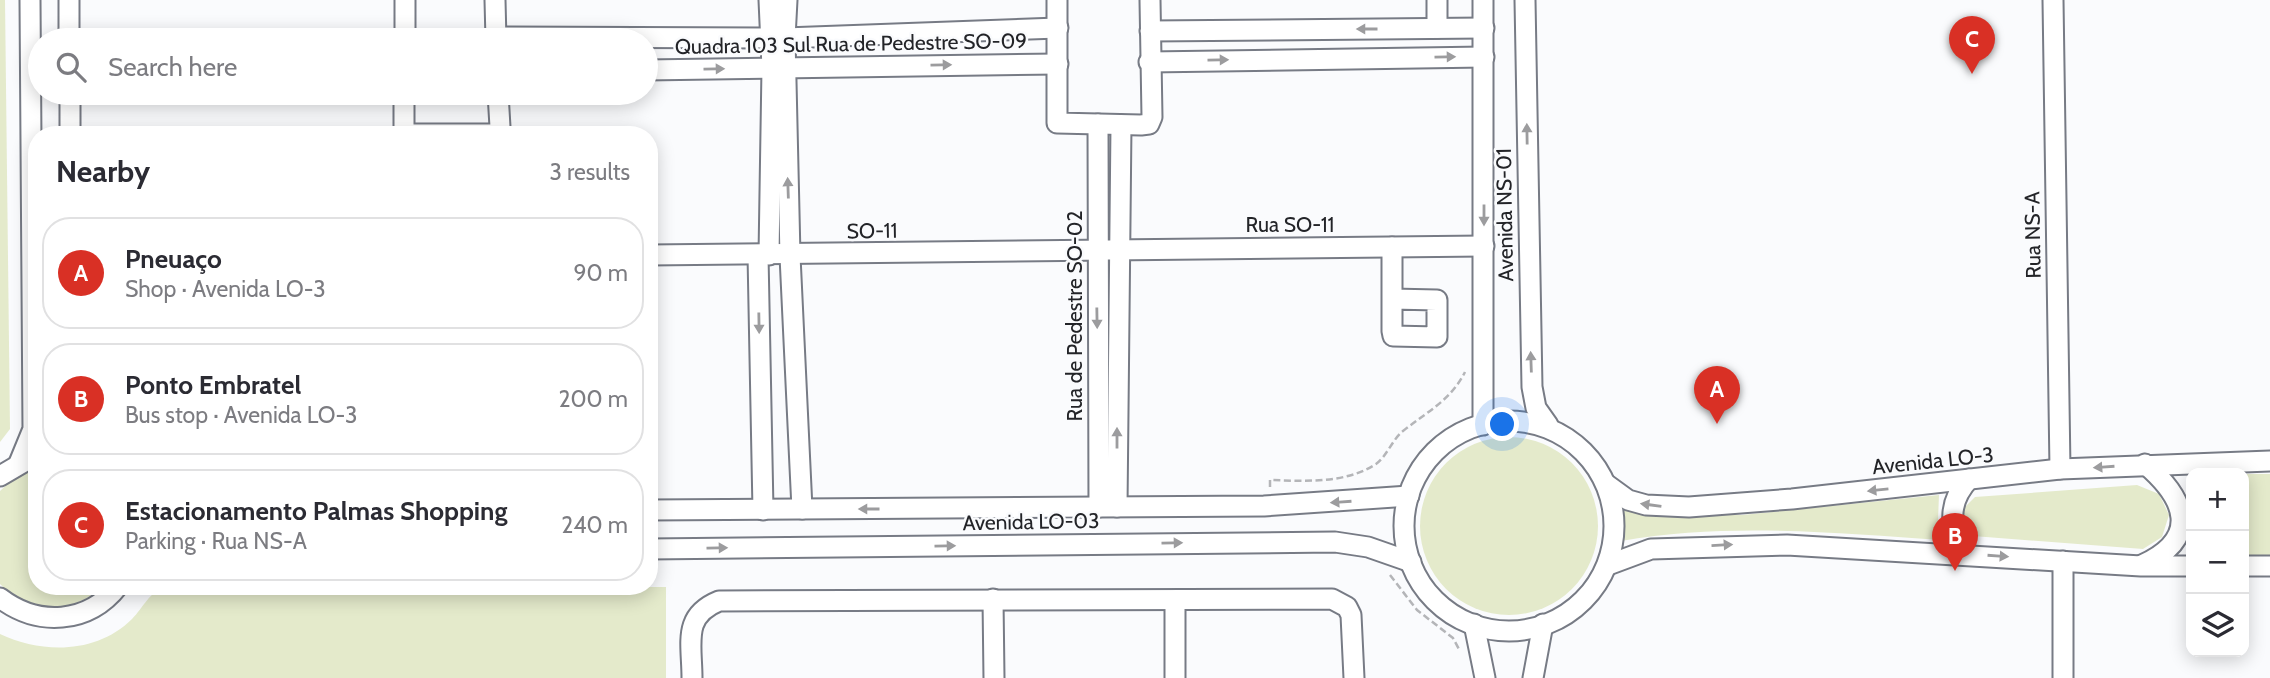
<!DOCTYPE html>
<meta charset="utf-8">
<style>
body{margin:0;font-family:Cabin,sans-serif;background:#f7f7f7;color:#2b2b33}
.controls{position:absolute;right:21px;bottom:21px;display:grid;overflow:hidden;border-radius:14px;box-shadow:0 4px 18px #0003}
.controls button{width:63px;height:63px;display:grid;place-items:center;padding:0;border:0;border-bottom:2px solid #e1e1e2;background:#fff;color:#2b2b33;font:35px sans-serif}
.you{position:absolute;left:1503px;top:425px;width:24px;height:24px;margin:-18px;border:5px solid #fff;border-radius:50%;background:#1a73e8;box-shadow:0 0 0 10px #1a73e833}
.badge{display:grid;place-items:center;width:46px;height:46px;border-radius:50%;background:#d93025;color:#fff;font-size:23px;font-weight:700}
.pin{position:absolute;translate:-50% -58px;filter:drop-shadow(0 2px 4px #0008)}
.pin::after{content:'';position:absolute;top:37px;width:24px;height:21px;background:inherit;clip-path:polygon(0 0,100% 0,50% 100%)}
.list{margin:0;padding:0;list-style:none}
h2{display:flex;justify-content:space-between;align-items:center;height:91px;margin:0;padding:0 28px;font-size:30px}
h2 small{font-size:23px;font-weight:400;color:#7c7c81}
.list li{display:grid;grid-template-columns:46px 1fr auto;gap:21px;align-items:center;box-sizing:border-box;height:112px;margin:0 14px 14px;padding:0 14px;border:2px solid #e1e1e2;border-radius:28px}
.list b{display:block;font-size:26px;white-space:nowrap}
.list p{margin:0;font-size:23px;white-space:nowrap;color:#7c7c81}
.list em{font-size:23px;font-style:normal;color:#7c7c81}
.icon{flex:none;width:38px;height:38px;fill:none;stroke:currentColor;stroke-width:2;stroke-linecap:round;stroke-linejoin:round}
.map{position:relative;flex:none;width:2270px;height:678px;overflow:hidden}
.search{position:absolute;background:#fff;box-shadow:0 4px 18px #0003;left:28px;top:28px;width:630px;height:77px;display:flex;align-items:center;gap:18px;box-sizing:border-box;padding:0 24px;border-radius:38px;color:#7c7c81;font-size:26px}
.panel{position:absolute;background:#fff;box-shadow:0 4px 18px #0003;left:28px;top:126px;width:630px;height:469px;border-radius:28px}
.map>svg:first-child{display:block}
.green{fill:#e4eacb}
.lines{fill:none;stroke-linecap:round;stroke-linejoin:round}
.minor-casing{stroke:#777b85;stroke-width:23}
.path{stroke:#b4b5b8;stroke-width:2.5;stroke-dasharray:7 3.5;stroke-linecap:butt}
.minor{stroke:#fff;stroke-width:19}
.oneway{fill:#9c9c9e}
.labels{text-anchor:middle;stroke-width:5;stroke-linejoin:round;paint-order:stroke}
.street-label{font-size:21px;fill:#232428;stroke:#fafbfd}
</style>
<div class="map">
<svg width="2270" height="678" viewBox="0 0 2270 678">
<rect width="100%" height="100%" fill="#fafbfd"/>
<g class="green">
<polygon points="0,0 5,0 10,429 0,442"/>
<circle cx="1509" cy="526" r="89"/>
<path d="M37 469V586H103C72 615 30 614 0 584V491L14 478Z"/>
<rect x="2244" y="474" width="26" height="84"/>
<polygon points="2137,485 2159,494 2169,515 2162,537 2143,549 1973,536 1963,528 1962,510 1975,497"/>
<path d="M1939 495 1938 520 1943 540C1835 533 1729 522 1621 541V510L1742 515Z"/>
<path d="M165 587H666V678H0V634C42 654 97 654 132 619 143 608 150 591 165 587Z"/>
</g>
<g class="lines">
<defs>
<g id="minor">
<polyline points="69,0 69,40"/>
<polyline points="495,0 496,40"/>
<polyline points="769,0 772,68 769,255"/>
<polyline points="787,0 785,38 790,256 802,509"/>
<polyline points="1057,0 1057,123 1141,125 1149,124 1152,117 1150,0"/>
<polyline points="1437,0 1437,28"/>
<polyline points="1483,0 1483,425"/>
<polyline points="1525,0 1532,387 1536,408 1548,425"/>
<polyline points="2053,0 2060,469"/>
<polyline points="1150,31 1484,28"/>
<polyline points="496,37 785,38 1058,28"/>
<polyline points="124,40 157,40"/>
<polyline points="405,40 405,0"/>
<polyline points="1149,62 1484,57"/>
<polyline points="646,70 1058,64"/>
<polyline points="70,93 70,135"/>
<polyline points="404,93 404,131 412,134 497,134 500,127 498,93"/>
<polyline points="1098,124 1099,507"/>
<polyline points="1392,247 1392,331 1393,336 1437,337 1437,300 1392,299"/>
<polyline points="649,255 1484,246"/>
<polyline points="758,255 763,510"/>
<circle cx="1509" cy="526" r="105"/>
<polyline points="19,463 33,429 30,0"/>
<polyline points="0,476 29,459"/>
<polyline points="1606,484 1628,500 1646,505 1689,507 1792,499 2060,469 2270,461"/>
<polyline points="1117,507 1121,125"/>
<polyline points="649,510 1264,506 1409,496"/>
<polyline points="649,549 1335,542 1368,547 1411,562"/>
<path d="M1968 554C1948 531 1947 503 1969 479"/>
<polyline points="1608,565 1651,549 1787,545 2141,566 2191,566"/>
<path d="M2142 565C2201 538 2186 499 2145 464"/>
<polyline points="2244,566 2270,566"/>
<path d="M0 598C38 627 88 624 118 586"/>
<polyline points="993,599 994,678"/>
<polyline points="1175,600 1175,678"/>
<polyline points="1474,624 1485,678"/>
<path d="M692 678C692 643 682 616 719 601L1332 599 1347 607 1351 615 1354 678"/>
<polyline points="1533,678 1543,624"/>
<polyline points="2063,678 2063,561"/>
</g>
</defs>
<use href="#minor" class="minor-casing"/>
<g class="path">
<path d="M1270 487V480C1305 481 1345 484 1376 464 1387 456 1392 440 1403 431 1428 411 1450 401 1465 372"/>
<polyline points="1390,575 1417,610 1453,638 1460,651"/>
</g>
<use href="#minor" class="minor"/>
</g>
<defs><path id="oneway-solid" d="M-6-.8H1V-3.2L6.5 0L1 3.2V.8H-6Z" transform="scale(1.75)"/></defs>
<g class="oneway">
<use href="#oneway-solid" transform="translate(1367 29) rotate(180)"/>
<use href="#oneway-solid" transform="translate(1445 57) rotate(-1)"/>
<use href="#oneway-solid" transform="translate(1218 60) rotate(-1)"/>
<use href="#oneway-solid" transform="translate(941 65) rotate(-1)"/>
<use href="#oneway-solid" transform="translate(714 69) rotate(-1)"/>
<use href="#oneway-solid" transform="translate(1527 134) rotate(-91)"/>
<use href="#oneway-solid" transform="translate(788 188) rotate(-92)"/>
<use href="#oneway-solid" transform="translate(1484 215) rotate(90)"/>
<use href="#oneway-solid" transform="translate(1097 318) rotate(89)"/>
<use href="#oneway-solid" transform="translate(759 323) rotate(89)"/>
<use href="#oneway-solid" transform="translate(1531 362) rotate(-92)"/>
<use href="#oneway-solid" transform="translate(1117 438) rotate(-90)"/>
<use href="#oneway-solid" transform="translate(2104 467) rotate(176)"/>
<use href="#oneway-solid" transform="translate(1878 490) rotate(174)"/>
<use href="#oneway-solid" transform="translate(1341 502) rotate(176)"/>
<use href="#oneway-solid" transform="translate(1651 505) rotate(-172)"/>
<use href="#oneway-solid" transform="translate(869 509) rotate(180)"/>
<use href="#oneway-solid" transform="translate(1172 543) rotate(-1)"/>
<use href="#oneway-solid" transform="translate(1722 545) rotate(-3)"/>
<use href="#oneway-solid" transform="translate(945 546) rotate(-1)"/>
<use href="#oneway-solid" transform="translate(717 548) rotate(-1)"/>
<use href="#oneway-solid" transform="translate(1998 556) rotate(4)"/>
</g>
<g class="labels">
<g class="street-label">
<text transform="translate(851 44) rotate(-1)" y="7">Quadra 103 Sul Rua de Pedestre SO-09</text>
<text transform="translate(1505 215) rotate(-91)" y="7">Avenida NS-01</text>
<text x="1290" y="232">Rua SO-11</text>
<text transform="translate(872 231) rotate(-1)" y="7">SO-11</text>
<text transform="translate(2033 235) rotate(-91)" y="7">Rua NS-A</text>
<text transform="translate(1075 316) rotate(-90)" y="7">Rua de Pedestre SO-02</text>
<text transform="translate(1933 461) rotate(-6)" y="7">Avenida LO-3</text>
<text transform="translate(1031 522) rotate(-1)" y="7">Avenida LO-03</text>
</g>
</g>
</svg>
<div class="controls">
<button>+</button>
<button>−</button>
<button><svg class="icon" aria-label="layers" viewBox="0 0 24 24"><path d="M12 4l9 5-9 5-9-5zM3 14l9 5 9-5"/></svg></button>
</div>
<div class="you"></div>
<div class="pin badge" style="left:1717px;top:424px">A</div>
<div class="pin badge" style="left:1955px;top:571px">B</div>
<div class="pin badge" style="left:1972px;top:74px">C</div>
<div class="search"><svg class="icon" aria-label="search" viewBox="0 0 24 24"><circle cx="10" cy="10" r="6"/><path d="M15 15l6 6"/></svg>Search here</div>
<section class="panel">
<h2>Nearby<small>3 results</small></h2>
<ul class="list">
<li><span class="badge">A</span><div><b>Pneuaço</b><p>Shop · Avenida LO-3</p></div><em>90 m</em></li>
<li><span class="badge">B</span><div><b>Ponto Embratel</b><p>Bus stop · Avenida LO-3</p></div><em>200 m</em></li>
<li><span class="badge">C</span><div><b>Estacionamento Palmas Shopping</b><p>Parking · Rua NS-A</p></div><em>240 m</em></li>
</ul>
</section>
</div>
